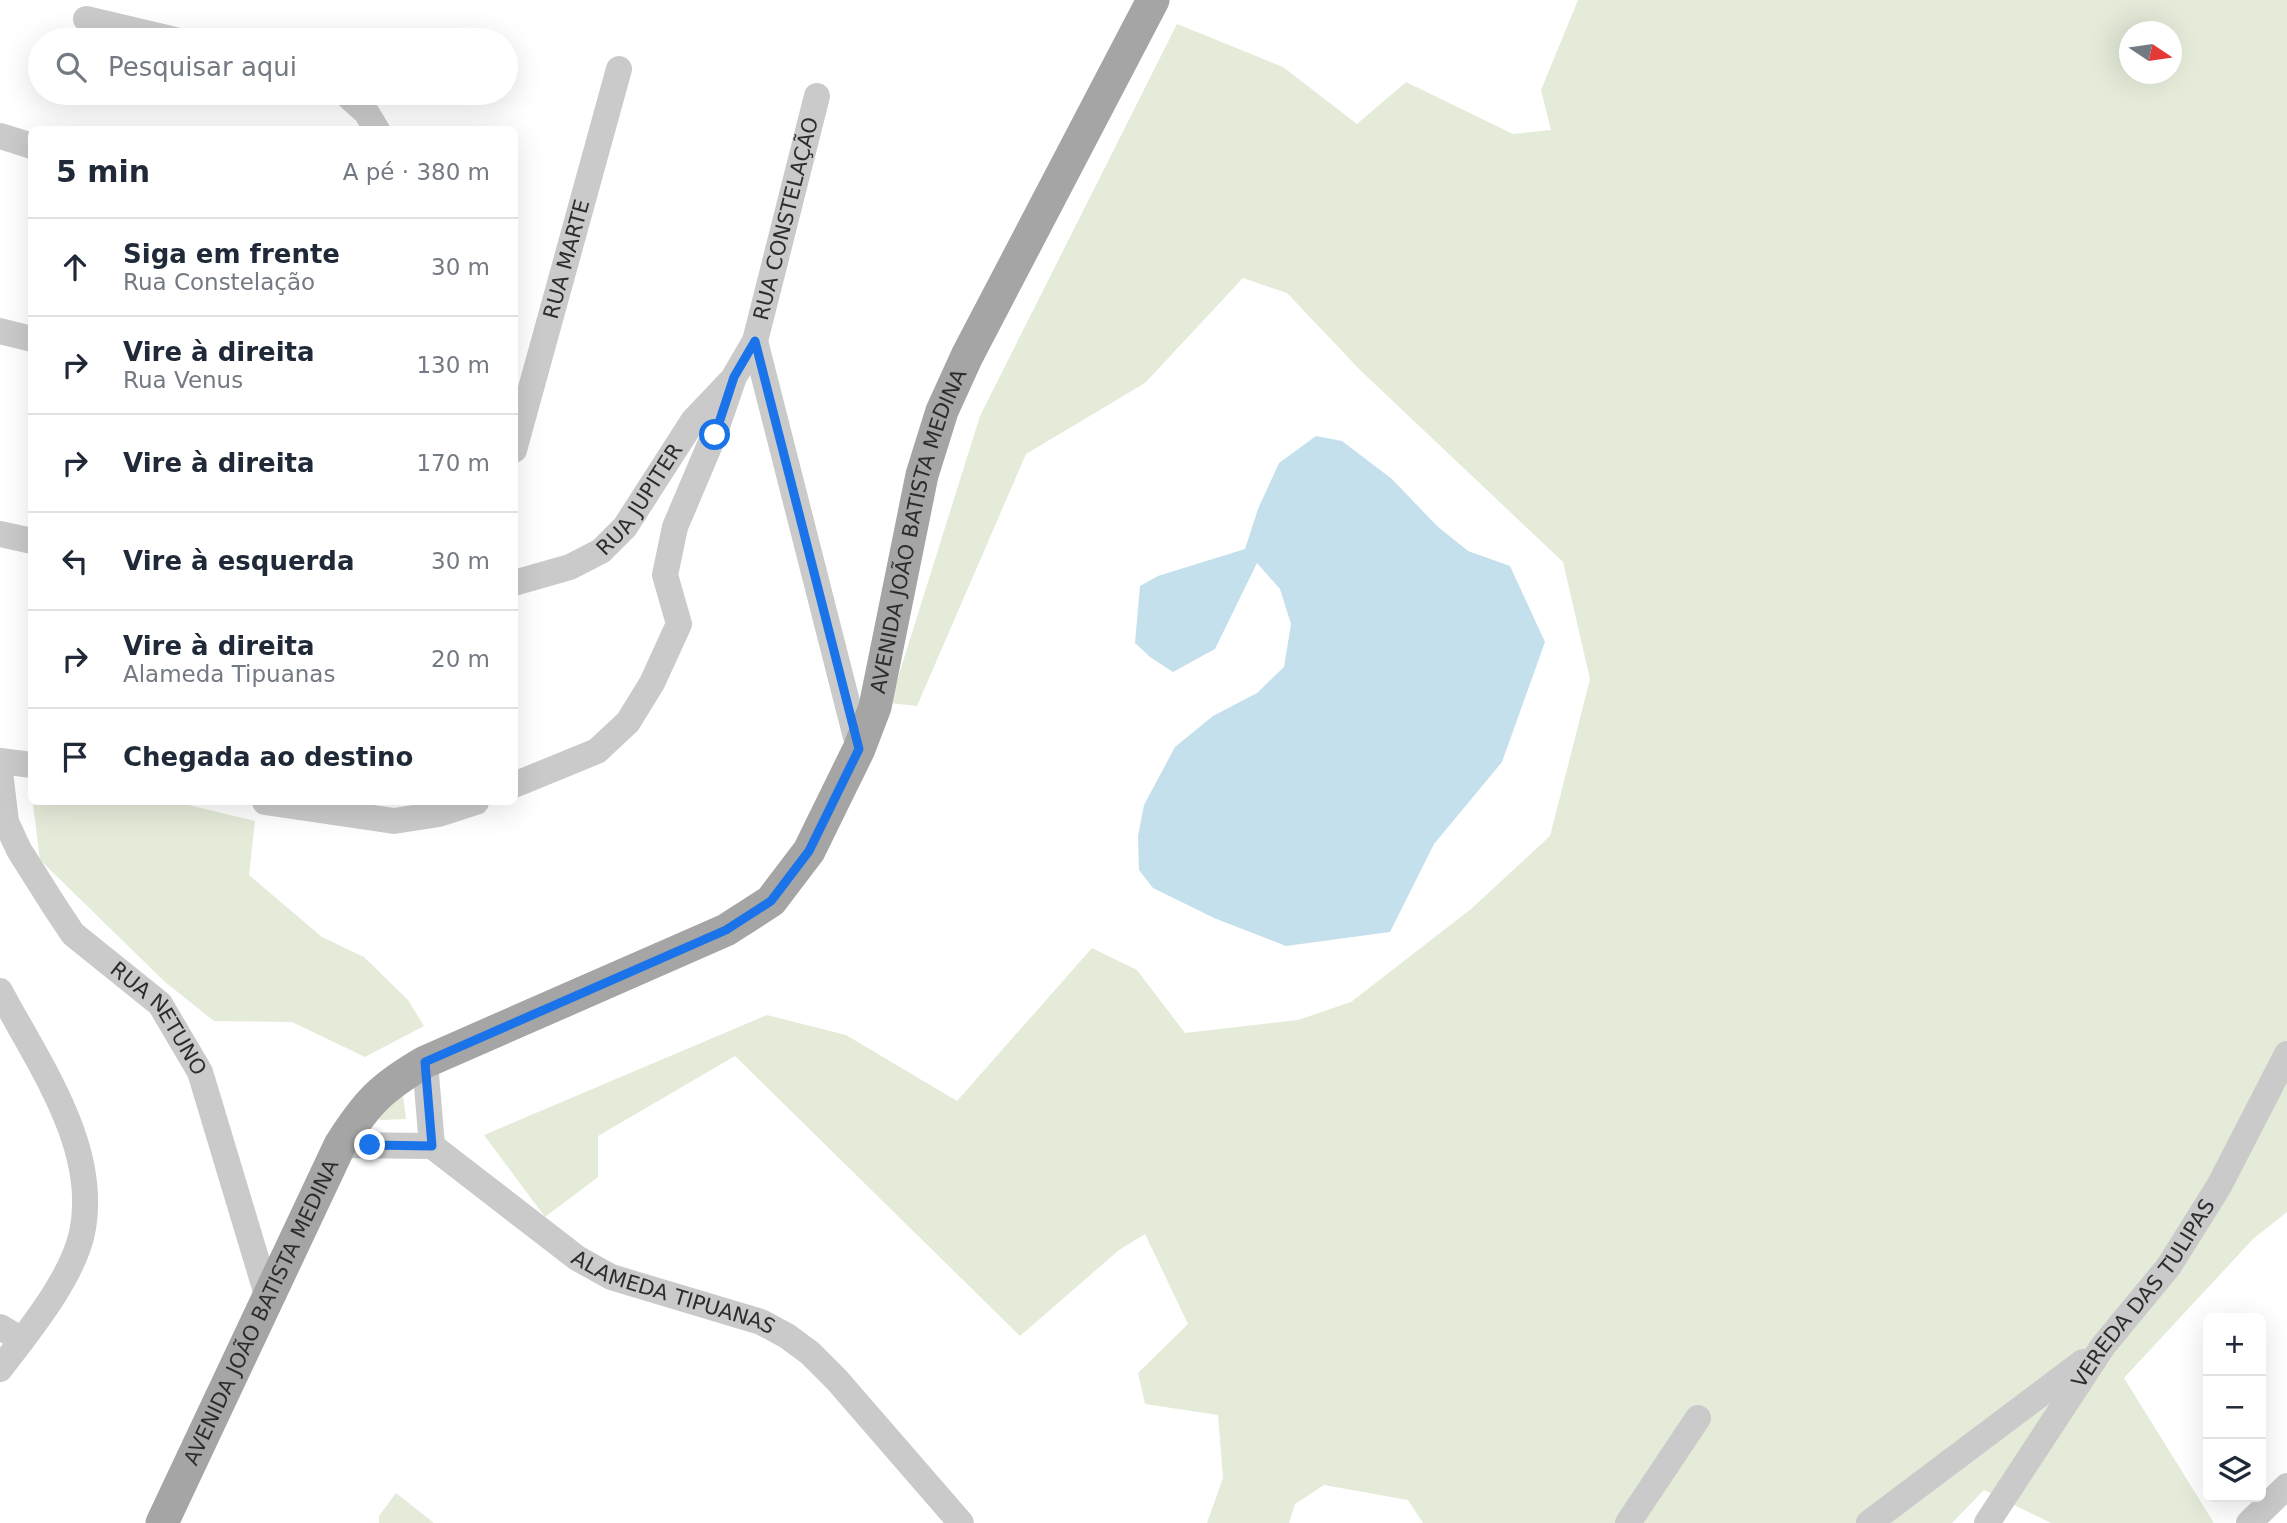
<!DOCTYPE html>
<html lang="pt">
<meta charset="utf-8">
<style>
body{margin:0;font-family:"DejaVu Sans",sans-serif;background:#f6f6f7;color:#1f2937}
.controls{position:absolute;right:21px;bottom:21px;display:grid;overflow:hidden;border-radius:10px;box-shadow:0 7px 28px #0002}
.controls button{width:63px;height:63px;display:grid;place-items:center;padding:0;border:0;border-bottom:2px solid #e0e1e3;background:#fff;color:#1f2937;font:35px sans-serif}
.compass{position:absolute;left:2119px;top:21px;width:63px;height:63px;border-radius:50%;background:#fff;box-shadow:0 7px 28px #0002;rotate:103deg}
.stop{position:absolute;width:21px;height:21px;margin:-16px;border:5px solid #1a73e8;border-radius:50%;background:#fff}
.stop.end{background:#1a73e8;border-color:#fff;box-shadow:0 2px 7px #0008}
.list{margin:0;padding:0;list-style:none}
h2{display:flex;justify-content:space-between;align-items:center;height:91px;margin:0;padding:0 28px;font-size:30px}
h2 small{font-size:23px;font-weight:400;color:#747a83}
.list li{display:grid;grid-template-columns:46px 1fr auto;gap:21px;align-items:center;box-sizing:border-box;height:98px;padding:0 28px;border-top:2px solid #e0e1e3}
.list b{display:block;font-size:26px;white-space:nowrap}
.list p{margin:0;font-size:23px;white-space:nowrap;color:#747a83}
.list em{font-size:23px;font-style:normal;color:#747a83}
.icon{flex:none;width:38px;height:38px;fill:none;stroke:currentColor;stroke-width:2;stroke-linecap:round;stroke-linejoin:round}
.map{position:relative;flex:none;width:2287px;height:1523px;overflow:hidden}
.search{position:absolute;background:#fff;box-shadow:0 7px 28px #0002;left:28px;top:28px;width:490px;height:77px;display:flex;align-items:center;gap:18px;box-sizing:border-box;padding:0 24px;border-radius:38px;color:#747a83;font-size:26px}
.panel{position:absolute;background:#fff;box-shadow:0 7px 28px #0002;left:28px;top:126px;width:490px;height:679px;border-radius:10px}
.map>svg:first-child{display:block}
.green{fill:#e5ebd9;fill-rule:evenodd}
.water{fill:#c4e0ed}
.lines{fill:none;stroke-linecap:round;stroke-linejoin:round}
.minor{stroke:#cacaca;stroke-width:26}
.major{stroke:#a5a5a5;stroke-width:33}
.route{stroke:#1a73e8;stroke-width:9}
.labels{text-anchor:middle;stroke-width:7;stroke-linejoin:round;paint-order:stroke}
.street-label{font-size:21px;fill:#2d2d2d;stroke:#fff}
</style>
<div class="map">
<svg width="2287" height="1523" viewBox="0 0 2287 1523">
<rect width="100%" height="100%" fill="#fff"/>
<g class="green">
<path d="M1578 0H2287V1212L2253 1239 2124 1378 2214 1523H2051L1984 1490 1952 1523H1423L1408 1500 1324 1485 1295 1504 1289 1523H1207L1223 1478 1218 1415 1145 1404 1138 1373 1188 1324 1145 1234 1119 1250 1020 1336 735 1056 598 1136V1177L545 1217 484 1135 767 1015 846 1035 957 1101 1092 948 1137 970 1185 1033 1298 1020 1351 1002 1471 909 1550 836 1590 679 1563 562 1360 370 1287 293 1243 278 1145 383 1026 454 917 706 890 703 980 416 1177 24 1283 67 1357 124 1406 82 1513 134 1551 130 1541 90ZM2130 32H2172V74H2130Z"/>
<polygon points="75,802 176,802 255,821 249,875 322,937 364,957 408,1000 424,1026 365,1057 292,1022 214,1021 165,982 40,860 33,805"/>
<polygon points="402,1087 406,1119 381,1120 375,1115"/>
<polygon points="396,1493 434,1523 379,1523 379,1516"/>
</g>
<polygon class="water" points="1316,436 1342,441 1392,479 1437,526 1468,551 1510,566 1545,642 1502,762 1434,844 1390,932 1286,946 1214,918 1153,888 1139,870 1138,836 1144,805 1175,747 1213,716 1257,693 1284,667 1291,624 1280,589 1257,563 1215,649 1173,672 1150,657 1135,643 1140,586 1158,576 1245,549 1258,509 1279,463"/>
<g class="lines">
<g class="minor">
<polyline points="86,19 175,40"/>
<polyline points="345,93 366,112 377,130"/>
<polyline points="0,136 32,146"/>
<polyline points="0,331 32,339"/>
<polyline points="755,341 859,749"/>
<path id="s1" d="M514 450 619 69"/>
<polyline points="0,534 32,541"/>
<path id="s2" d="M514 583 570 567 601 551 625 527 693 421 729 383"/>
<polyline points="0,761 32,765"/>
<path id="s3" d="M0 772 6 822 19 850 55 907 73 934 160 1004 200 1072 268 1298"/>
<path id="s4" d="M514 785 597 751 628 722 652 683 679 624 665 575 675 527 714 435 734 377 755 341 817 96"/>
<polyline points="265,802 394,821 439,814 476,802"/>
<path d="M0 991C38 1063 100 1148 82 1233 72 1279 28 1332 0 1369"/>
<polyline points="425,1062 432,1146"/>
<path id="s5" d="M340 1145 432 1146 577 1258 611 1277 761 1322 787 1336 810 1353 837 1380 961 1523"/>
<polyline points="0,1327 22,1340"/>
<polyline points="1628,1523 1698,1418"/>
<polyline points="1869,1523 2083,1362"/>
<path id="s6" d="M1987 1523 2103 1346 2169 1266 2219 1186 2287 1054"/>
<polyline points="2249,1523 2287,1486"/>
</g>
<path class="major" id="s7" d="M162 1523 340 1145C367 1102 382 1087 425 1062L726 930 771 901 809 851 859 749 875 707 922 475 942 411 967 356 1153 0"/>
</g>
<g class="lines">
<polyline class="route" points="370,1145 432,1146 425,1062 726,930 771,901 809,851 859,749 755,341 734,377 715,435"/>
</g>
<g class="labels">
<g class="street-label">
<text dy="7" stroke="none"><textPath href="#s4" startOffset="672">RUA CONSTELAÇÃO</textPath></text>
<text dy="7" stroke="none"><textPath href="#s1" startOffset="198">RUA MARTE</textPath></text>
<text dy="7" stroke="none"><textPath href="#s2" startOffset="158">RUA JUPITER</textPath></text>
<text dy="7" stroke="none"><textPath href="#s7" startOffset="1323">AVENIDA JOÃO BATISTA MEDINA</textPath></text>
<text dy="7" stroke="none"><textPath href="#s3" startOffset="303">RUA NETUNO</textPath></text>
<text dy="7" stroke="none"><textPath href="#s5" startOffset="378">ALAMEDA TIPUANAS</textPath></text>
<text dy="7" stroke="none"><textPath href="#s6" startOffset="278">VEREDA DAS TULIPAS</textPath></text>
<text dy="7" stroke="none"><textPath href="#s7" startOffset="233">AVENIDA JOÃO BATISTA MEDINA</textPath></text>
</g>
</g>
</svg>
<div class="controls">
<button>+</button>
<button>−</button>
<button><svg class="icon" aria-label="layers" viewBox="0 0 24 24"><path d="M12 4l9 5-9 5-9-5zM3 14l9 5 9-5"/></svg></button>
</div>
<svg class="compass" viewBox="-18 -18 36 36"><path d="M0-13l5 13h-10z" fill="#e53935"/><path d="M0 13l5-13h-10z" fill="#747a83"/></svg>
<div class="stop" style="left:715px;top:435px"></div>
<div class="stop end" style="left:370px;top:1145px"></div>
<div class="search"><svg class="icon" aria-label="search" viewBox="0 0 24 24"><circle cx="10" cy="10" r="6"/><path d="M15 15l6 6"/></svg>Pesquisar aqui</div>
<section class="panel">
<h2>5 min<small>A pé · 380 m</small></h2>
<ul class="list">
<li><svg class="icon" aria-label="ahead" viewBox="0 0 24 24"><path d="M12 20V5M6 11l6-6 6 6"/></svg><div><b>Siga em frente</b><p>Rua Constelação</p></div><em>30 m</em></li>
<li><svg class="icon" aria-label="right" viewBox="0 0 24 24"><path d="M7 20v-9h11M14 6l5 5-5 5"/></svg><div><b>Vire à direita</b><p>Rua Venus</p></div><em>130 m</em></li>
<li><svg class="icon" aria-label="right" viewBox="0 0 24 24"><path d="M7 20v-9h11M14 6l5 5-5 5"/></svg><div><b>Vire à direita</b></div><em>170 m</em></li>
<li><svg class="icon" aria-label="left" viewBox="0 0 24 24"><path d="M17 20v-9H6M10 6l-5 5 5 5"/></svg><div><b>Vire à esquerda</b></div><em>30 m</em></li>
<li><svg class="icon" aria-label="right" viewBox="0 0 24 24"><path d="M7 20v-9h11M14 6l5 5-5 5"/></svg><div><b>Vire à direita</b><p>Alameda Tipuanas</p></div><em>20 m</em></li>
<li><svg class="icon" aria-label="arrive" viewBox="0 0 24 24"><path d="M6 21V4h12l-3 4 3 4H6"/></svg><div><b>Chegada ao destino</b></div></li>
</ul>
</section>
</div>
